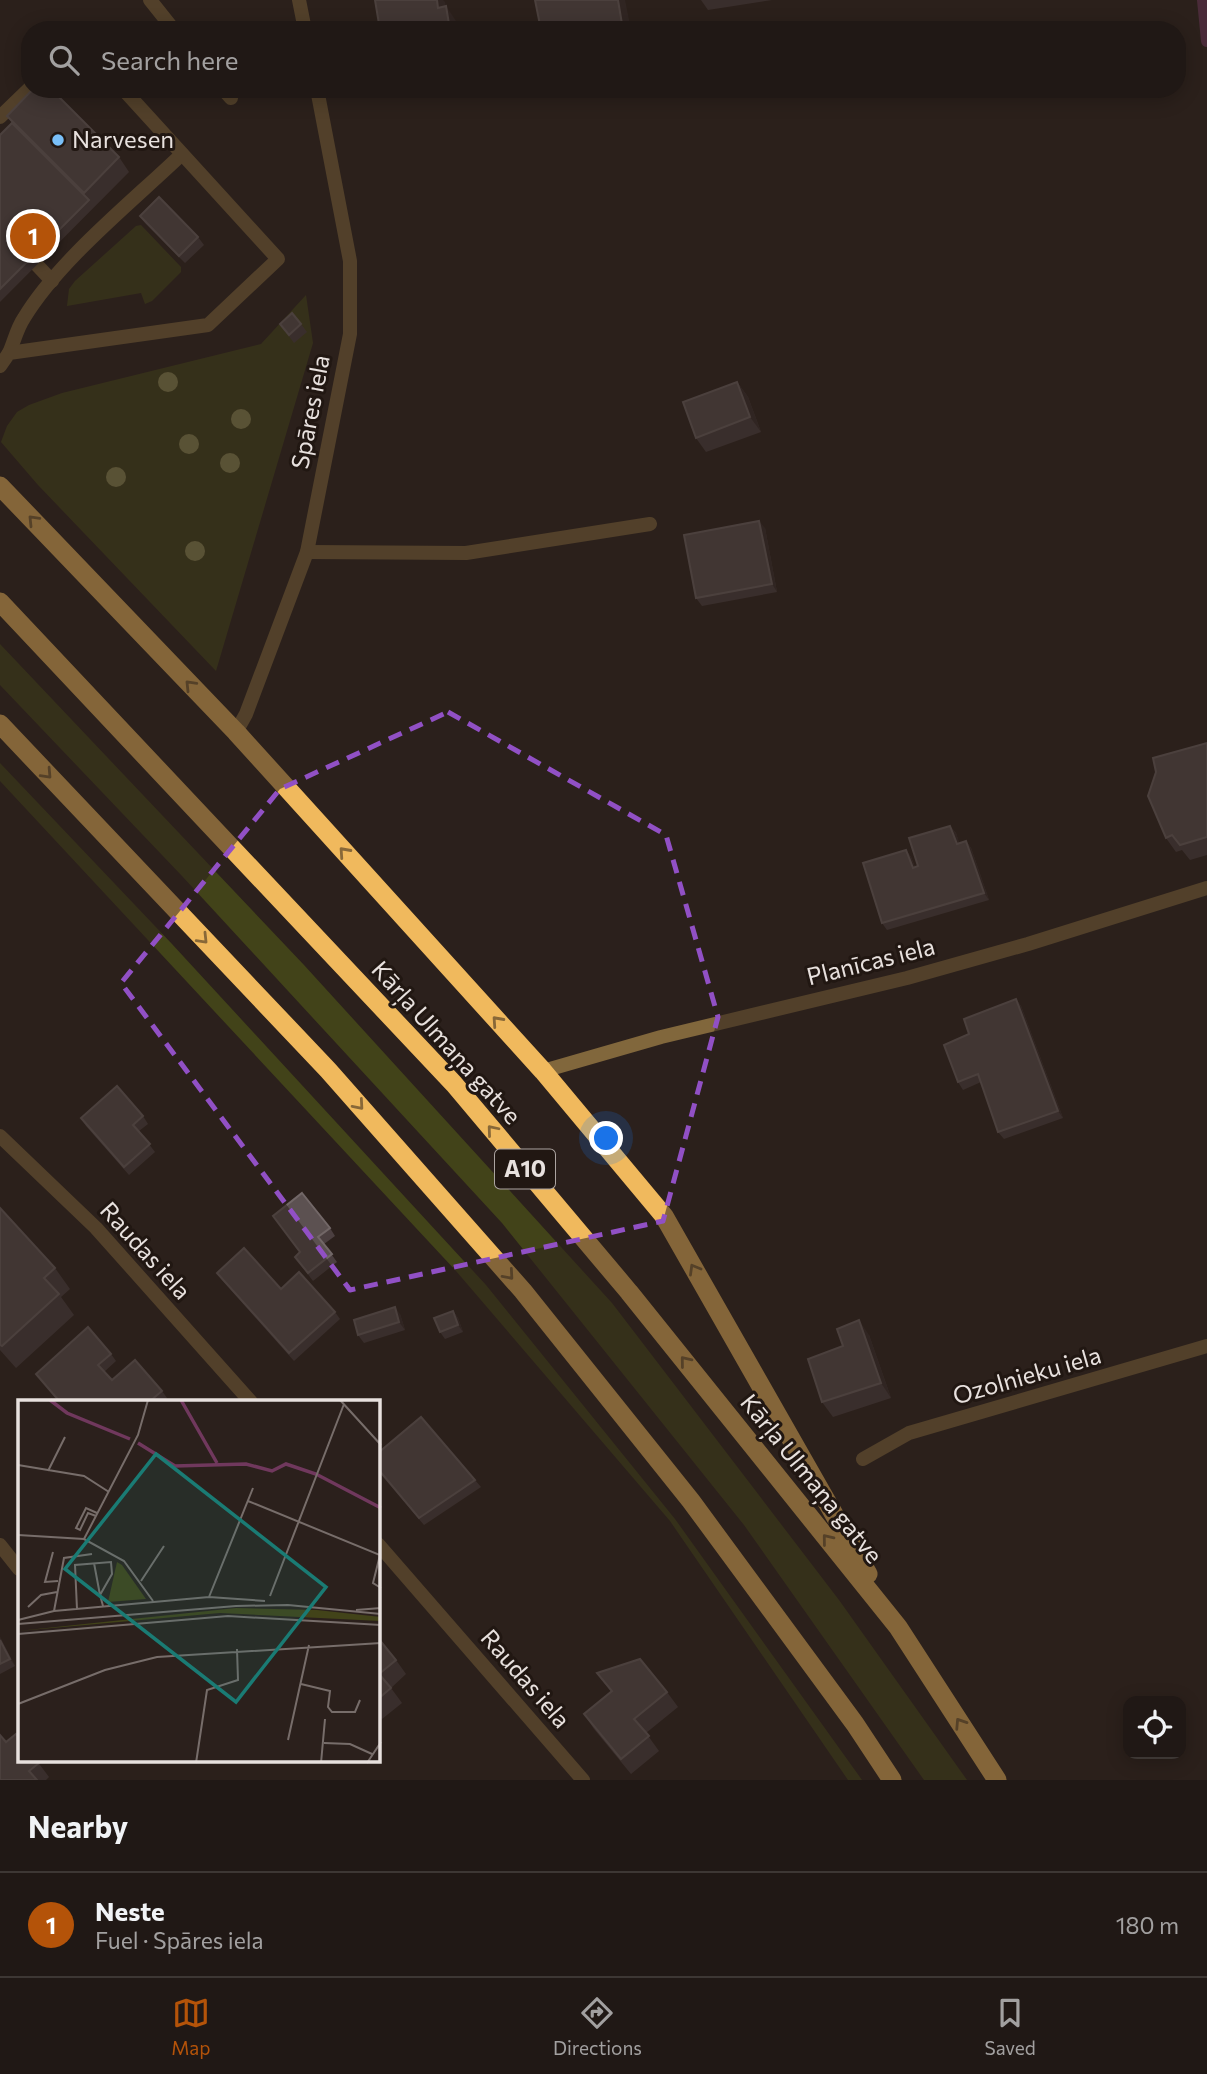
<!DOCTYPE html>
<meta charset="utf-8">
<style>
body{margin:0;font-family:Commissioner,sans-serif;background:#2d2522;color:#f1f3f6}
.controls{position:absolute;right:21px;bottom:21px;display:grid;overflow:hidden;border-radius:14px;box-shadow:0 4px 18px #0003}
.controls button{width:63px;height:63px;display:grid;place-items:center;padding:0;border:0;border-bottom:2px solid #3d3734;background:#201815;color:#f1f3f6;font:35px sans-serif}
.you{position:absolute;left:607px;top:1139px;width:24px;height:24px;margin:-18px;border:5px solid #fff;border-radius:50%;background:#1a73e8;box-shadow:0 0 0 10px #1a73e833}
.badge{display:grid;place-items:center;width:46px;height:46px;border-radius:50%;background:#b45309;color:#fff;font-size:23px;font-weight:700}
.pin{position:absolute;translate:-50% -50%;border:4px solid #fff;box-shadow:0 2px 7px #0006}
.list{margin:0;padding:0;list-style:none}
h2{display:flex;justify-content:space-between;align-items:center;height:91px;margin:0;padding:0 28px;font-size:30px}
h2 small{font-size:23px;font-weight:400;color:#a2a0a0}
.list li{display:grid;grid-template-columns:46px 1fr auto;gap:21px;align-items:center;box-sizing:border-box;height:105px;padding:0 28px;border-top:2px solid #3d3734}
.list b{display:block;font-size:26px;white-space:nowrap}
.list p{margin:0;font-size:23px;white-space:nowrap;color:#a2a0a0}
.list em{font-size:23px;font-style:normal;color:#a2a0a0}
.icon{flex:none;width:38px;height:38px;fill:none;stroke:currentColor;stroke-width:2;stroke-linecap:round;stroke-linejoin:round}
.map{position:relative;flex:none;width:1207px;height:1780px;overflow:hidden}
.search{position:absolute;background:#201815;box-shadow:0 4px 18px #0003;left:21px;right:21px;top:21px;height:77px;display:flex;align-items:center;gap:18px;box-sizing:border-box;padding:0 24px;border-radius:28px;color:#a2a0a0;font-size:26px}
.sheet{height:196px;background:#201815}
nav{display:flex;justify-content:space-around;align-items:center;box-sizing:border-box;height:98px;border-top:2px solid #3d3734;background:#201815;font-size:19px;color:#a2a0a0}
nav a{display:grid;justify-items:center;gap:4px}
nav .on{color:#b45309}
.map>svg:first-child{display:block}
.green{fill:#424319}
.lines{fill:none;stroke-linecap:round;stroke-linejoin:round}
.stream{stroke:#70385d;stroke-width:12}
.service{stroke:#81673c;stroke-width:14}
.minor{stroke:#81673c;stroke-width:14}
.trunk{stroke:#f0b95d;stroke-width:19}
.tree{fill:#918e56}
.wall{fill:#4b3f40}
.shaded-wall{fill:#372b2a}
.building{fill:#5c5151;stroke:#726767;stroke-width:2}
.oneway{stroke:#886838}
.marked{fill:none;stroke:#9150c5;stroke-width:5;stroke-dasharray:14 9;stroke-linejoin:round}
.poi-dot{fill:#79bff8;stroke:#211712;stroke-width:2.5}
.labels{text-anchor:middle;stroke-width:6;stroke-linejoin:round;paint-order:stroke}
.shield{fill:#211712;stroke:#aca4a1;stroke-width:2}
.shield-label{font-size:23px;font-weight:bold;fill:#e8e1de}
.poi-label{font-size:24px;fill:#e8e1de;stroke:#211712;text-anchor:start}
.street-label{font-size:24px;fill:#e8e1de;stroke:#211712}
.inset-river{fill:none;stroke:#70385d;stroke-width:3.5}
.inset-road{fill:none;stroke:#776d6a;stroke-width:2}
.view{fill:#1a7b74;fill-opacity:0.15;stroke:#1a7b74;stroke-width:3.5}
.inset-edge{fill:none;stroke:#e8e1de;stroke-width:3.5}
</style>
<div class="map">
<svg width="1207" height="1780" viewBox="0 0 1207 1780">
<rect width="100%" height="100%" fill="#2b201c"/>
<g class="green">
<polygon points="141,225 181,267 181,272 152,301 145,304 141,293 67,306 69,289 75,281 136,226"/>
<polygon points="306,295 313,343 216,671 38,485 1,442 7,426 17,412 29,405 62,393 261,344"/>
<polygon points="0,644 304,965 612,1303 839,1600 967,1780 924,1780 744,1525 502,1223 182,876 0,685"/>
<polygon points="0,763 172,944 486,1285 675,1519 862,1780 848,1780 670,1521 456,1271 0,781"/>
</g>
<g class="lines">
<polyline class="stream" points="1203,0 1207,41"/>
<g class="service">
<polyline points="150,0 174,30"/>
<polyline points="223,89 231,98"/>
<polyline points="0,117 30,88"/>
<polyline points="37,265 52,281"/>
<path d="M9 353C14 342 17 328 24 318 59 260 133 201 182 154"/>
<polyline points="0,366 9,353 208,325 278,259 123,89"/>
<polyline points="307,552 466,553 650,524"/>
</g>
<g class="minor">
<polyline points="299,0 305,30"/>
<polyline points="236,732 246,714 307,552 350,334 350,261 317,89"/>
<polyline points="543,1071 661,1037 907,978 1028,944 1207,888"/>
<polyline points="0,1136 96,1228 251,1402"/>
<polyline points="863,1459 909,1433 1207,1346"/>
<polyline points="378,1544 583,1780"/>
<polyline points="0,1545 19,1569"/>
</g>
<g class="trunk">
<polyline points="0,486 236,732 543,1071 664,1216 868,1574"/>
<polyline points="0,602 454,1084 629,1292 898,1627 997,1780"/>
<polyline points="0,724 328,1070 523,1291 691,1501 855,1724 892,1780"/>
</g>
</g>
<g class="tree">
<circle cx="168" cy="382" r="10"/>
<circle cx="241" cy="419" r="10"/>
<circle cx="189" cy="444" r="10"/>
<circle cx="230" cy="463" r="10"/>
<circle cx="116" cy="477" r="10"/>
<circle cx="195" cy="551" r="10"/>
</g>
<g class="wall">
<polygon points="701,0 772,0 708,10"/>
<polygon points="7,116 119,157 129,172 0,302 0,135 12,123"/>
<polygon points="140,216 198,237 204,245 185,263 145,223"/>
<polygon points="280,324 301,324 307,332 294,343"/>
<polygon points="737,382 748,397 761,432 706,452 696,438"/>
<polygon points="765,528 777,592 702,606 696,598"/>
<polygon points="1207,743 1207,855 1190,860 1182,850 1176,852 1166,838"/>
<polygon points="950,826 956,833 959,843 966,841 971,848 989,900 887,930 882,923 906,850 911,857 915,867 918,866"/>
<polygon points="1016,999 1021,1006 1063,1118 1004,1139 998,1132 981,1082 963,1090 958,1082 969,1034"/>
<polygon points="143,1116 148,1124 139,1131 155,1152 129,1175 86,1126 81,1118"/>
<polygon points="0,1208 55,1268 70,1289 61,1297 74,1315 16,1368 0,1350"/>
<polygon points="330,1228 335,1236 324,1244 337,1262 313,1281 295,1257"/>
<polygon points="217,1273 281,1289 335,1312 340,1319 294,1361 222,1280"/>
<polygon points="453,1311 458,1318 463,1332 445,1339 440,1332"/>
<polygon points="400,1314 405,1330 364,1343 358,1335"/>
<polygon points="869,1335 891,1398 833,1417 822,1402 843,1346"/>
<polygon points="111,1354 116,1361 104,1372 112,1380 162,1391 167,1398 163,1402 59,1402 36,1374"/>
<polygon points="378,1453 475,1480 481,1487 424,1525 378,1471"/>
<polygon points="0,1637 15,1666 0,1674"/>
<polygon points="378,1638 396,1660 406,1674 391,1688 402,1703 382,1719 380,1717 378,1719"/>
<polygon points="597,1673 667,1692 678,1707 646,1733 659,1751 631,1774 594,1729 584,1714 611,1692"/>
<polygon points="6,1742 37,1761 49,1777 46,1780 0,1780"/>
</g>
<g class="shaded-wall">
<polygon points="437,0 443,0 445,2 449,22 438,8"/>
<polygon points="618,0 625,0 631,30 623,30"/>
<polygon points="446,6 456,21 458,30 450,30"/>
<polygon points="737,382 748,397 761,432 750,417"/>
<polygon points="759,521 765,528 777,592 772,584"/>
<polygon points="950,826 956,833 962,851 957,844"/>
<polygon points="966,841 971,848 989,900 984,893"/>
<polygon points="906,850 911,857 918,875 913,868"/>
<polygon points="1016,999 1021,1006 1063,1118 1058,1111"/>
<polygon points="395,1307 400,1314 405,1330 399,1322"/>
<polygon points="453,1311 458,1318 463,1332 458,1325"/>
<polygon points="859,1320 869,1335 891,1398 881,1383"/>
<polygon points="0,1637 15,1666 10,1659 0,1640"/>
</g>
<g class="building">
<polygon points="375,0 437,0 438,8 446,6 450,30 380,30"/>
<polygon points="535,0 618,0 623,30 541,30"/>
<polygon points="33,89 51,89 119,157 84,193 7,116"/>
<polygon points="12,123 89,200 0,289 0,135"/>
<polygon points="159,197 198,237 179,256 140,216"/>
<polygon points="292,313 301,324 289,335 280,324"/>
<polygon points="737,382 750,417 696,438 683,402"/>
<polygon points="759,521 772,584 696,598 684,535"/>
<polygon points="1207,743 1207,837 1180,845 1172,835 1166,838 1148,796 1156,772 1153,758"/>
<polygon points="950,826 957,844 966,841 984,893 882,923 863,863 906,850 913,868 918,866 909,838"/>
<polygon points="1016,999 1058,1111 998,1132 978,1074 958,1082 944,1045 969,1034 964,1019"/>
<polygon points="117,1086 143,1116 133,1125 150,1144 124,1167 81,1118"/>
<polygon points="302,1193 330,1228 318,1237 332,1254 308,1273 295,1257 300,1252 273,1216"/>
<polygon points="0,1208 55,1268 44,1278 59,1294 2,1346 0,1345"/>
<polygon points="244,1248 281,1289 299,1272 335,1312 289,1353 217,1273"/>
<polygon points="395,1307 399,1322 358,1335 354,1320"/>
<polygon points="453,1311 458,1325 440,1332 434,1318"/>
<polygon points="859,1320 881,1383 822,1402 808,1359 843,1346 837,1329"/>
<polygon points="88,1327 111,1354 98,1365 112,1380 135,1360 162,1391 149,1402 60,1402 36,1374"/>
<polygon points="421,1417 475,1480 419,1518 378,1469 378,1453"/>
<polygon points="378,1638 396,1660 379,1674 391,1688 378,1699"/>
<polygon points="0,1640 10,1659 0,1664"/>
<polygon points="640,1659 667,1692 634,1719 649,1736 621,1759 584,1714 612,1691 597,1673"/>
<polygon points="16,1734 19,1738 19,1761 37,1761 39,1763 29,1771 37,1780 0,1780 0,1735 6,1742"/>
</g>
<defs><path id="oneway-chevron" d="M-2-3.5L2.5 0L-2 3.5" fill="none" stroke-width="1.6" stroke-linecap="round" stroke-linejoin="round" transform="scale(1.75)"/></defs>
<g class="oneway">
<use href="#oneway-chevron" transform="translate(33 520) rotate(-134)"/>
<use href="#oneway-chevron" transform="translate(190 685) rotate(-134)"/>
<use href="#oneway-chevron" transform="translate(47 774) rotate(47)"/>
<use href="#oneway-chevron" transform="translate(344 852) rotate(-132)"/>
<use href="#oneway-chevron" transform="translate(203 939) rotate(46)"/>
<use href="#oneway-chevron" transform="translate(497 1021) rotate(-132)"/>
<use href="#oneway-chevron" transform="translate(359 1105) rotate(49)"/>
<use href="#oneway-chevron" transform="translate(492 1130) rotate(-130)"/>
<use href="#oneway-chevron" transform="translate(694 1269) rotate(-120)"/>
<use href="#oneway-chevron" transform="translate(509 1275) rotate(49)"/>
<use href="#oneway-chevron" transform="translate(685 1361) rotate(-129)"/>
<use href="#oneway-chevron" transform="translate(827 1539) rotate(-129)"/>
<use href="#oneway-chevron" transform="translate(960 1723) rotate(-123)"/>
</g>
<path d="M0 0H1207V1780H0ZM448 712 666 835 718 1017 663 1221 350 1290 121 983 280 789Z" fill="#2b201c" fill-opacity=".55" fill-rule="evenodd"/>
<path class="marked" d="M448 712 666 835 718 1017 663 1221 350 1290 121 983 280 789Z"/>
<circle class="poi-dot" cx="58" cy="140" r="7"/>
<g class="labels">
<rect class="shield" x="495" y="1149.5" width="60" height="39" rx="5"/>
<g class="shield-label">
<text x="525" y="1177">A10</text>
</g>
<g class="poi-label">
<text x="72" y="148">Narvesen</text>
</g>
<g class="street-label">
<text transform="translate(311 412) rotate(-79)" y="8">Spāres iela</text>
<text transform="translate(871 962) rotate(-14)" y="8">Planīcas iela</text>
<text transform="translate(446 1043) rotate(48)" y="8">Kārļa Ulmaņa gatve</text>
<text transform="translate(145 1251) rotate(48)" y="8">Raudas iela</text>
<text transform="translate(1027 1376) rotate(-16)" y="8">Ozolnieku iela</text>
<text transform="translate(811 1479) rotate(51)" y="8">Kārļa Ulmaņa gatve</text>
<text transform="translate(525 1679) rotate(49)" y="8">Raudas iela</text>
</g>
</g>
<g transform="translate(18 1400)">
<rect width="362" height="362" fill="#2b201c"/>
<path d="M99 162 104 165 128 199 90 202ZM218 208 299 210 363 217 362 221 202 213 0 231Z" fill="#424319"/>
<path class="inset-river" d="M32 0 49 13 112 39M163 0 199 63M120 43 157 66 228 64 254 71 268 64 298 74 363 108"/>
<path class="inset-road" d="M322 0 363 45M0 65 66 76 91 92M30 71 47 37M230 101 362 155 355 183 363 188M78 116 70 113 62 130 58 128 68 108 79 113M0 135 66 139 106 161 135 201M66 139 120 35 130 0M35 152 27 182 40 181M76 163 82 195M123 181 146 146M252 196 326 4M191 197 235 88M10 207 23 195 39 192M59 209 57 165 93 162 94 174 82 195 85 206M338 210 363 208M36 211 46 158 74 154M0 220 36 211 191 197 247 201M0 224 218 206 270 205 363 214M0 234 210 216 363 225M283 284 312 291 310 307 314 312H337L342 300M0 304 87 270 139 257 363 243M270 340 291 245M306 343 332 344 354 354M178 363 189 290 220 280 219 249M303 363 307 319M349 363 363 342"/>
<path class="view" d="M138 54 308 187 218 302 47 169Z"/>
<rect width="362" height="362" class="inset-edge"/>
</g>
</svg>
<div class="controls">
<button><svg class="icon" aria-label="locate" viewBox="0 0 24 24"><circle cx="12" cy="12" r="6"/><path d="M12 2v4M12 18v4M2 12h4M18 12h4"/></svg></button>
</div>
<div class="you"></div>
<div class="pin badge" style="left:33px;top:236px">1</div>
<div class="search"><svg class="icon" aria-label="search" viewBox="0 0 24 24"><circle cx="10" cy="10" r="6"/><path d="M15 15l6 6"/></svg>Search here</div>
</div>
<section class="sheet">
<h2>Nearby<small></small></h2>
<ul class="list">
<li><span class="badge">1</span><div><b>Neste</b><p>Fuel · Spāres iela</p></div><em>180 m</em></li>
</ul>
</section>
<nav>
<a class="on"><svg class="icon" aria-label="map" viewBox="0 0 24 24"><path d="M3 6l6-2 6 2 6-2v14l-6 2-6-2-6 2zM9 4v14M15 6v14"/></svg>Map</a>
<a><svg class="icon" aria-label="directions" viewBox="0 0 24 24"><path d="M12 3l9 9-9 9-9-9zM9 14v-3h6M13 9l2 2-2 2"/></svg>Directions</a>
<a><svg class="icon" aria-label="saved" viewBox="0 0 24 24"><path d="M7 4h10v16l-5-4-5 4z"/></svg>Saved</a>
</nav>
